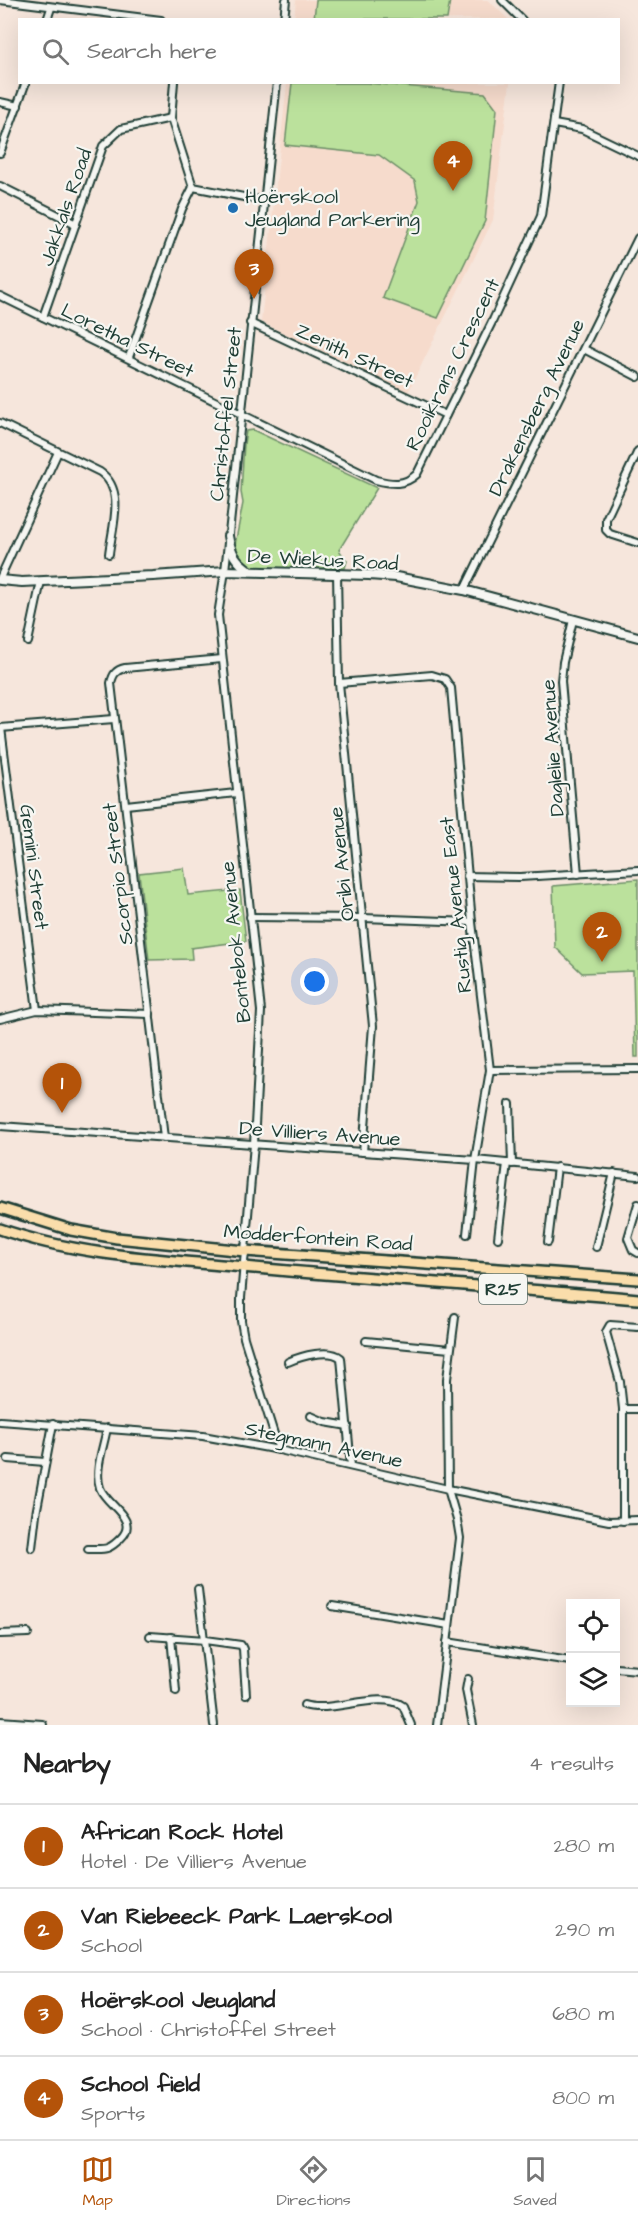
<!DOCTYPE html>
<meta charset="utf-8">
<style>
body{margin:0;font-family:"Architects Daughter",sans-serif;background:#f6f6f6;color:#222}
.controls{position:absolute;right:18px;bottom:18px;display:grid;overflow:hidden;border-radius:0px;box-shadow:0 6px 24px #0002}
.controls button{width:54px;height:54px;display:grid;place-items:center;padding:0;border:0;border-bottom:2px solid #e0e0e0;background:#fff;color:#222;font:30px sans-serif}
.you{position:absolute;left:315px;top:982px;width:21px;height:21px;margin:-15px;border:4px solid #fff;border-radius:50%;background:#1a73e8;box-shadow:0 0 0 9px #1a73e833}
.badge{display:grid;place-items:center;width:39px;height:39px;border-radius:50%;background:#b45309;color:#fff;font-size:20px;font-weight:700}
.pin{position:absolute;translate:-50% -50px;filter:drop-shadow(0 2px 3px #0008)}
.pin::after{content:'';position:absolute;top:32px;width:21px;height:18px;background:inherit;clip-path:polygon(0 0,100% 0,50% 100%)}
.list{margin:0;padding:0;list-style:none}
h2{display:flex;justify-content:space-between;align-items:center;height:78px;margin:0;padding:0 24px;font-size:26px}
h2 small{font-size:20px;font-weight:400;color:#767676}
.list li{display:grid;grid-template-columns:39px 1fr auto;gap:18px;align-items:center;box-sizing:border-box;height:84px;padding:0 24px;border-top:2px solid #e0e0e0}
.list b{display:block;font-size:22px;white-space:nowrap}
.list p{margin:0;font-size:20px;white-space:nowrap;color:#767676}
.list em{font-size:20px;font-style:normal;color:#767676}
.icon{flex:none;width:33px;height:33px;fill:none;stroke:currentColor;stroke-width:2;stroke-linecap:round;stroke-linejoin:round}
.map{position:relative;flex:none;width:638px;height:1725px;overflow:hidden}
.search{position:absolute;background:#fff;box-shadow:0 6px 24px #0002;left:18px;right:18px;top:18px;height:66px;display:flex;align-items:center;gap:15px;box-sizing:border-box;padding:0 21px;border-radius:0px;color:#767676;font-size:22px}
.sheet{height:414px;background:#fff}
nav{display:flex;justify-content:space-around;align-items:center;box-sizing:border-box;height:84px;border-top:2px solid #e0e0e0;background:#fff;font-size:16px;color:#767676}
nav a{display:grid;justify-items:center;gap:3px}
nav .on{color:#b45309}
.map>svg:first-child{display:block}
.built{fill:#f6dbcc}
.green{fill:#bbe19c;stroke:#6d8f68;stroke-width:1.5}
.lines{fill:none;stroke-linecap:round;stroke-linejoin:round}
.minor-casing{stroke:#1f3d34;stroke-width:10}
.tertiary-casing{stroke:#1f3d34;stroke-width:12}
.primary-casing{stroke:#1f3d34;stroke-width:14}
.minor{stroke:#f6f6f2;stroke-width:6}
.tertiary{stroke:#f6f6f2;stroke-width:8}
.primary{stroke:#faddab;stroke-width:9}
.poi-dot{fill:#1f6fb2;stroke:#f6f6f2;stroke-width:2}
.labels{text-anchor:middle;stroke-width:4.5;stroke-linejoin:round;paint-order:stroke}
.shield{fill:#f6f6f2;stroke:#60746d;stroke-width:1.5}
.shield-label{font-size:18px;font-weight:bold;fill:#1f3d34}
.poi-label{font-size:20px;fill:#1f3d34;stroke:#f6f6f2;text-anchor:start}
.street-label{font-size:20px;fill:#1f3d34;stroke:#f6f6f2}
</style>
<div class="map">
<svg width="638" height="1725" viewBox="0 0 638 1725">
<rect width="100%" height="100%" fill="#f6e6dc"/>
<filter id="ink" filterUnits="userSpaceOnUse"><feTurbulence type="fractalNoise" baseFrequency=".0167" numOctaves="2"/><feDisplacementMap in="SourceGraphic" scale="12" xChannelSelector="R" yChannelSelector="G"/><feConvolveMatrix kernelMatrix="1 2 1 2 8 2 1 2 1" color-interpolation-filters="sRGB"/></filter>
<g filter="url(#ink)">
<g class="built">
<polygon points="296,0 488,0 508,19 294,20"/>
<polygon points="287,83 510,83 493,220 408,392 261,322"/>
</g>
<g class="green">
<polygon points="316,0 450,0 447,19 314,19"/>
<polygon points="292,83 367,83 485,93 497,109 485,221 438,318 383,298 419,201 415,181 379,155 285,145"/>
<polygon points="253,430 377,488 339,550 347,561 345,568 253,569 246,565 236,554 235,545 243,503 241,492 244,444 246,431"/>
<polygon points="184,868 188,895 240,890 246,941 191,948 192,959 149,960 139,873"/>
<polygon points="638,879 638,1057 635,1057 633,971 582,973 555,947 553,886"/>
</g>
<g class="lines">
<defs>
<g id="minor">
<polyline points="0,0 161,20"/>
<polyline points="502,0 522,20"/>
<polyline points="47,20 51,8"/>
<polyline points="284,20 286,0"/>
<polyline points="174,82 171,118 193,187 264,201"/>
<polyline points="277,82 225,571 218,615 261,1011 254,1144 241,1298 241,1321 244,1338 279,1450"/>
<polyline points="0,102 18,106"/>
<polyline points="554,124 582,129 638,156"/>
<polyline points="0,153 26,82"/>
<polyline points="0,186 76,224"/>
<path d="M0 296 376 480C392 484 404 486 417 474L493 320 541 216 559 82"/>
<polyline points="43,317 103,146 121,129 171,118"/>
<polyline points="250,323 446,415"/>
<polyline points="584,349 638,377"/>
<polyline points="129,357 182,209 193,187"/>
<path d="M0 423 100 472C126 490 112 527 109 554"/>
<polyline points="638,451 606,519 606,530 610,534 638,543"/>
<polyline points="337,573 339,683 373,1026 363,1152"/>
<polyline points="0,578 58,452"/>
<polyline points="464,590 638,238"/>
<polyline points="573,620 563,662 561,681 578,874"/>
<polyline points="28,642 41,581"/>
<polyline points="339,683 432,675 445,679 451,688 472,922 490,1070 475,1160 467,1234"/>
<polyline points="0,728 114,719"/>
<polyline points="1,728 37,1010"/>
<polyline points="126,805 236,793"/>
<polyline points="467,876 520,877 638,870"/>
<polyline points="250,917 363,918 472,922"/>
<polyline points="0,1019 37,1010 150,1014"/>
<polyline points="490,1070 638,1069"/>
<polyline points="510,1104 512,1164"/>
<polyline points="0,1126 475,1160 638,1176"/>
<path d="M164 1138 111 683C113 674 116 670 125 668L222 659"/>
<polyline points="638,1204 628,1238 633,1250 638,1253"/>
<polyline points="498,1238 507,1163"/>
<polyline points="548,1242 557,1167"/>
<polyline points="596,1247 614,1173"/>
<polyline points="366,1341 450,1349"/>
<path d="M288 1362C301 1356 330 1348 341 1358L351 1466"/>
<polyline points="623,1409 638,1409"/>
<polyline points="311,1416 325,1422 348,1426"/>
<polyline points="0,1421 203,1436 279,1450 448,1489 609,1521 638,1520"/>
<polyline points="8,1459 45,1462"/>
<polyline points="623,1521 623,1409 620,1382 606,1332 610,1325 638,1327"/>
<polyline points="32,1548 36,1514 53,1424"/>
<path d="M88 1549C105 1549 108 1551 121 1538 140 1519 106 1505 100 1488 94 1470 104 1446 107 1428"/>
<polyline points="198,1589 214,1725"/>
<polyline points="332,1606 449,1625"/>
<polyline points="0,1634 28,1633"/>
<polyline points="150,1636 205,1640 241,1645 243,1649 246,1695"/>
<polyline points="171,1637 176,1691"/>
<polyline points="447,1642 570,1661"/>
<polyline points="616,1668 638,1670"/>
<polyline points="468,1679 466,1690 473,1725"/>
<path d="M304 1705C331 1714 381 1690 403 1706L411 1725"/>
<polyline points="437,1725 460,1538 457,1520 448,1489 447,1379 455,1317"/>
</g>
<g id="tertiary">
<path d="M228 536C231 553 235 561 250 571"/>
<polyline points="0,580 22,582 153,576 225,571 369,575 396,577 464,590 638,637"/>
<polyline points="0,1722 42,1725"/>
</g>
<g id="primary">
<polyline points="0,1208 71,1230 117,1238 245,1251 638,1279"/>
<path d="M0 1229C75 1255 155 1259 233 1266 368 1279 503 1287 638 1299"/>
</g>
</defs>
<use href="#minor" class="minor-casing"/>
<use href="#tertiary" class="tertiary-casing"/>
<use href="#primary" class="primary-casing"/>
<use href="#minor" class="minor"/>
<use href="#tertiary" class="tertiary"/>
<use href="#primary" class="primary"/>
</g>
</g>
<circle class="poi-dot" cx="233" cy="208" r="6"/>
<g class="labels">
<rect class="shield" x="479" y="1274" width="48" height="30" rx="4.5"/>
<g class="shield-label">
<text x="503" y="1295">R25</text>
</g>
<g class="poi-label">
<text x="245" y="203">Hoërskool<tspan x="245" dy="23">Jeugland Parkering</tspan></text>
</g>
<g class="street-label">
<text transform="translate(65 207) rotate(-71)" y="7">Jakkals Road</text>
<text transform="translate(128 340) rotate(26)" y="7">Loretha Street</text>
<text transform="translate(355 355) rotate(25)" y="7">Zenith Street</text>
<text transform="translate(452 364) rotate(-64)" y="7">Rooikrans Crescent</text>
<text transform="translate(536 407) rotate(-64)" y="7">Drakensberg Avenue</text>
<text transform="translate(225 414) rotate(-84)" y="7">Christoffel Street</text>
<text transform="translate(323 559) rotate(3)" y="7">De Wiekus Road</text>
<text transform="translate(552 748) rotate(-94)" y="7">Daglelie Avenue</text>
<text transform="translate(341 864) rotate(-96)" y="7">Oribi Avenue</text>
<text transform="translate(35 867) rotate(83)" y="7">Gemini Street</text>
<text transform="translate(117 874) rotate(-97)" y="7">Scorpio Street</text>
<text transform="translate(455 905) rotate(-96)" y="7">Rustig Avenue East</text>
<text transform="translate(235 942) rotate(-96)" y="7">Bontebok Avenue</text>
<text transform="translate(320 1133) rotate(4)" y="7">De Villiers Avenue</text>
<text transform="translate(318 1237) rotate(4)" y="7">Modderfontein Road</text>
<text transform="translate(324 1444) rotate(12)" y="7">Stegmann Avenue</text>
</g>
</g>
</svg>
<div class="controls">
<button><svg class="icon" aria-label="locate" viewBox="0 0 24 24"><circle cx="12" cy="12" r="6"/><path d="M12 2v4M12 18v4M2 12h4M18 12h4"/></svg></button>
<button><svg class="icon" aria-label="layers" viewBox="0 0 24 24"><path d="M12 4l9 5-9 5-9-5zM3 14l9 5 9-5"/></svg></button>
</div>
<div class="you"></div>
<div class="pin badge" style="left:62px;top:1113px">1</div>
<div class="pin badge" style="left:602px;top:962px">2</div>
<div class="pin badge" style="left:254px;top:299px">3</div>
<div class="pin badge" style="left:453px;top:191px">4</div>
<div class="search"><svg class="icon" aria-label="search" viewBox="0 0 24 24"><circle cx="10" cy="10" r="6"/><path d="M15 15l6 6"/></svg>Search here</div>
</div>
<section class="sheet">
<h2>Nearby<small>4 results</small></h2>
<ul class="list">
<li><span class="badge">1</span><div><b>African Rock Hotel</b><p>Hotel · De Villiers Avenue</p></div><em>280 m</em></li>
<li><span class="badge">2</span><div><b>Van Riebeeck Park Laerskool</b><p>School</p></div><em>290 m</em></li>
<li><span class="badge">3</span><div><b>Hoërskool Jeugland</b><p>School · Christoffel Street</p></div><em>680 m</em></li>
<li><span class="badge">4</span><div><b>School field</b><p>Sports</p></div><em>800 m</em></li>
</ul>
</section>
<nav>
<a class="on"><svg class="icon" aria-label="map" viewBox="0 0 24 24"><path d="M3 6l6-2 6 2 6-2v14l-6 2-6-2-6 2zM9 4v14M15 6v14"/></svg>Map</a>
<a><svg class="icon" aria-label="directions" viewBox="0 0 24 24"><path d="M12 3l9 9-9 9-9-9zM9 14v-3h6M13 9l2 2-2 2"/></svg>Directions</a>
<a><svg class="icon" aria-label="saved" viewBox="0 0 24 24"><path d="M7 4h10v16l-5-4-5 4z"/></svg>Saved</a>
</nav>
